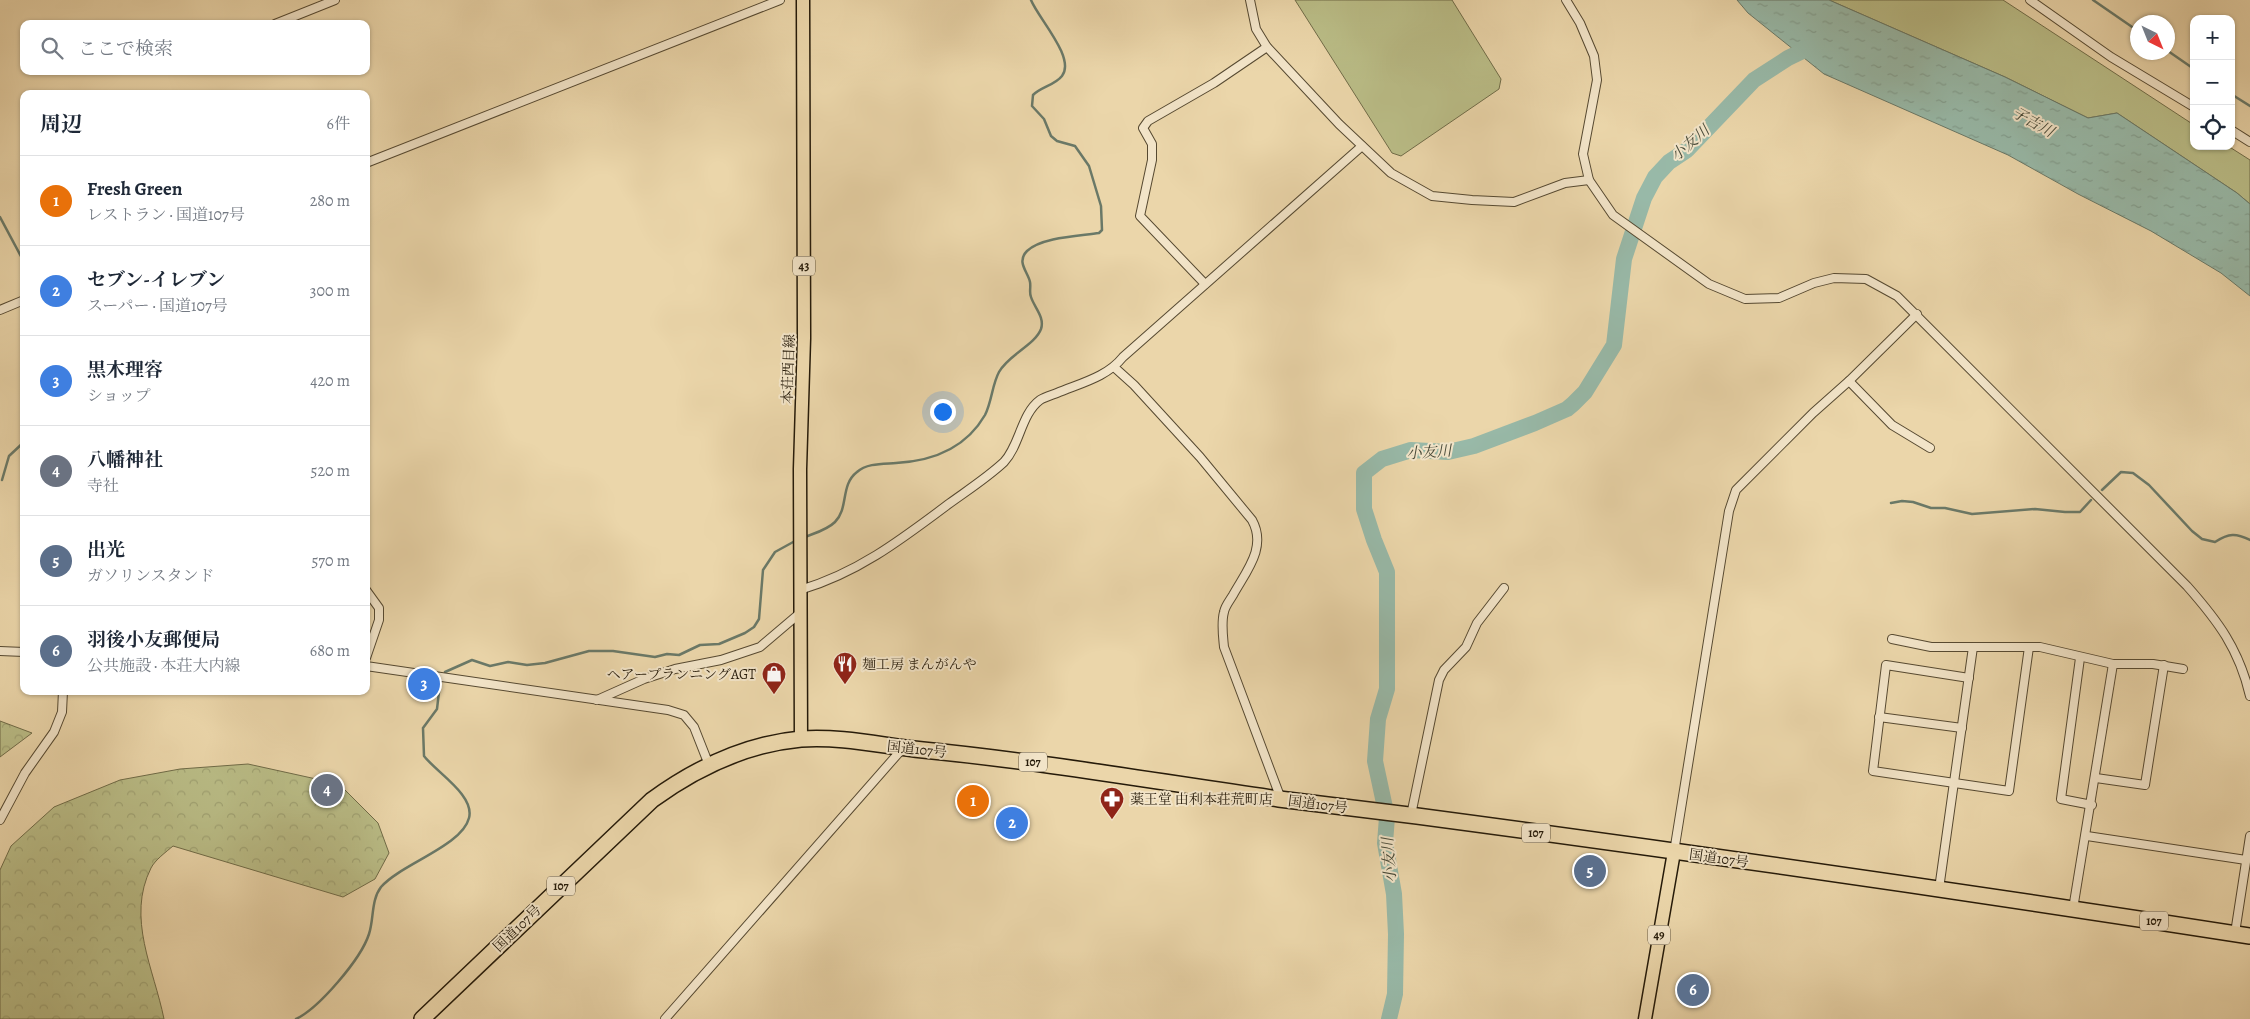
<!DOCTYPE html>
<html lang="ja">
<meta charset="utf-8">
<style>
body{margin:0;font-family:Alegreya,"Noto Serif JP",serif;background:#f2f2f3;color:#1f2937}
.controls{position:absolute;right:15px;top:15px;display:grid;overflow:hidden;border-radius:10px;box-shadow:0 1px 4px #0004}
.controls button{width:45px;height:45px;display:grid;place-items:center;padding:0;border:0;border-bottom:1px solid #e0e1e3;background:#fff;color:#1f2937;font:25px sans-serif}
.compass{position:absolute;left:2130px;top:15px;width:45px;height:45px;border-radius:50%;background:#fff;box-shadow:0 1px 4px #0004;rotate:137deg}
.you{position:absolute;left:942px;top:411px;width:18px;height:18px;margin:-12px;border:4px solid #fff;border-radius:50%;background:#1a73e8;box-shadow:0 0 0 8px #1a73e833}
.badge{display:grid;place-items:center;width:32px;height:32px;border-radius:50%;background:#7c3aed;color:#fff;font-size:16px;font-weight:700}
.pin{position:absolute;translate:-50% -50%;border:2px solid #fff;box-shadow:0 1px 5px #0006}
.list{margin:0;padding:0;list-style:none}
h2{display:flex;justify-content:space-between;align-items:center;height:65px;margin:0;padding:0 20px;font-size:21px}
h2 small{font-size:16px;font-weight:400;color:#747a83}
.list li{display:grid;grid-template-columns:32px 1fr auto;gap:15px;align-items:center;box-sizing:border-box;height:90px;padding:0 20px;border-top:1px solid #e0e1e3}
.list b{display:block;font-size:19px;white-space:nowrap}
.list p{margin:0;font-size:16px;white-space:nowrap;color:#747a83}
.list em{font-size:16px;font-style:normal;color:#747a83}
.icon{flex:none;width:28px;height:28px;fill:none;stroke:currentColor;stroke-width:2;stroke-linecap:round;stroke-linejoin:round}
.map{position:relative;flex:none;width:2250px;height:1019px;overflow:hidden}
.search{position:absolute;background:#fff;box-shadow:0 1px 4px #0004;left:20px;top:20px;width:350px;height:55px;display:flex;align-items:center;gap:12px;box-sizing:border-box;padding:0 18px;border-radius:10px;color:#747a83;font-size:19px}
.panel{position:absolute;background:#fff;box-shadow:0 1px 4px #0004;left:20px;top:90px;width:350px;height:605px;border-radius:10px}
.map>svg:first-child{display:block}
.grass{fill:#babd87;stroke:#706c48}
.forest{fill:url(#forest-crowns);stroke:#706c48}
.water{fill:url(#water-ripples);stroke:#6a7968}
.lines{fill:none;stroke-linecap:round;stroke-linejoin:round}
.stream{stroke:#6a7968;stroke-width:2.5}
.river{stroke:#98b9a8;stroke-width:16}
.street-casing{stroke:#564931;stroke-width:10}
.primary-casing{stroke:#251a09;stroke-width:15}
.highway-casing{stroke:#251a09;stroke-width:18}
.street{stroke:#f2e4c8;stroke-width:8}
.primary{stroke:#ebd6aa;stroke-width:12}
.highway{stroke:#ebd6aa;stroke-width:15}
.labels{text-anchor:middle;stroke-width:4;stroke-linejoin:round;paint-order:stroke}
.shield{fill:#f2e4c8;stroke:#625742;stroke-width:1}
.shield-label{font-size:12px;font-weight:bold;fill:#251a09}
.street-label{font-size:14px;fill:#251a09;stroke:#f2e4c8}
.poi-label{font-size:14px;fill:#251a09;stroke:#f2e4c8;text-anchor:start}
.water-label{font-size:15px;font-style:italic;fill:#484a39;stroke:#f2e4c8}
</style>
<div class="map">
<svg width="2250" height="1019" viewBox="0 0 2250 1019">
<defs>
<pattern id="forest-crowns" width="20" height="18" patternUnits="userSpaceOnUse" patternTransform="scale(1.25)"><rect width="20" height="18" fill="#babd87"/><path d="M2 6a3 3 0 1 1 6 0M12 15a3 3 0 1 1 6 0" fill="none" stroke="#a0a273"/></pattern>
<pattern id="water-ripples" width="26" height="14" patternUnits="userSpaceOnUse" patternTransform="scale(1.25)"><rect width="26" height="14" fill="#98b9a8"/><path d="M2 4q2-2 4 0t4 0M15 11q2-2 4 0t4 0" fill="none" stroke="#839e8f"/></pattern>
</defs>
<rect width="100%" height="100%" fill="#ebd6aa"/>
<filter id="stains"><feTurbulence type="fractalNoise" baseFrequency=".004" numOctaves="4"/><feColorMatrix values="0 0 0 0 .2 0 0 0 0 .09 0 0 0 0 .02 0 0 0 .5 -.17"/></filter>
<radialGradient id="worn" r=".72"><stop offset=".6" stop-color="#630" stop-opacity="0"/><stop offset="1" stop-color="#630" stop-opacity=".3"/></radialGradient>
<g class="grass">
<polygon points="1295,0 1452,0 1501,79 1499,89 1401,156 1392,153"/>
<polygon points="1829,0 2003,0 2194,125 2194,146 2228,146 2250,160 2250,204 2237,193 2117,113 2088,118 2005,77"/>
</g>
<g class="forest">
<polygon points="0,721 32,733 0,757"/>
<path d="M248 764 339 784 378 823 389 853 375 879 343 897 173 846C166 852 155 860 151 868 126 918 154 969 164 1019H0V870L11 846 54 807 120 780 180 769Z"/>
</g>
<polygon class="water" points="1737,0 1829,0 2005,77 2088,118 2117,113 2237,193 2250,204 2250,296 2221,273 2151,231 2078,194 2008,155 1824,74 1748,13"/>
<g class="lines">
<g class="stream">
<polyline points="2093,0 2138,31"/>
<polyline points="2168,51 2194,69"/>
<polyline points="2231,94 2250,106"/>
<polyline points="0,217 24,262"/>
<polyline points="2,480 9,456 24,442"/>
<path d="M2102 490 2121 472 2133 473 2149 485 2192 531 2202 539 2215 542C2229 533 2236 533 2250 540"/>
<polyline points="1891,503 1902,501 1913,502 1931,508 1945,508 1972,514 2035,509 2065,512 2080,512 2091,500"/>
<path d="M805 537C815 533 827 530 835 522 849 508 840 485 857 472 867 463 883 464 896 463 932 461 966 448 985 415 992 401 992 385 999 372 1008 355 1035 345 1041 329 1045 317 1034 307 1031 297 1029 293 1031 287 1030 282 1028 272 1016 262 1027 251 1042 237 1080 236 1099 233L1102 230 1101 206 1089 166 1075 146 1057 141 1051 136 1044 119 1032 106 1033 95C1041 87 1055 85 1062 76 1076 58 1038 18 1031 0"/>
<polyline points="445,672 472,660 490,666 508,662 527,665 545,663 589,651 613,651 655,657 667,654 679,655 700,645 719,644 745,633 754,627 759,619 763,570 775,552 795,541"/>
<path d="M296 1019C319 1008 361 959 369 934 374 919 371 900 381 887 401 864 462 846 469 818 475 795 436 772 424 756L423 728 437 709 440 683"/>
</g>
<polyline class="river" points="1389,1019 1395,994 1396,934 1394,894 1385,843 1387,817 1375,761 1378,719 1387,689 1387,572 1374,540 1364,509 1364,473 1382,459 1411,450 1448,452 1474,446 1535,423 1567,409 1573,404 1585,392 1614,345 1624,259 1644,198 1655,177 1669,162 1687,150 1754,80 1788,58 1817,44"/>
<defs>
<g id="street">
<polyline points="1250,0 1256,29 1267,47 1339,124 1391,173 1432,196 1472,200 1514,202 1565,183 1589,180"/>
<path d="M1566 0 1580 23 1594 56 1597 80 1583 154 1589 180 1613 215 1709 284 1745 299 1779 298 1814 283 1834 278 1866 279 1897 296 2187 586C2218 621 2239 649 2250 696"/>
<polyline points="2030,0 2111,57 2194,107"/>
<polyline points="275,24 335,0"/>
<polyline points="2231,130 2250,142"/>
<polyline points="366,163 780,0"/>
<polyline points="1205,284 1140,216 1152,160 1152,144 1143,128 1148,121 1214,83 1267,47"/>
<polyline points="0,310 24,300"/>
<path d="M1114 367 1134 385 1200 457 1252 520C1267 547 1247 570 1233 595 1230 600 1225 606 1224 612 1221 623 1223 636 1224 647L1281 799"/>
<polyline points="1849,381 1892,425 1930,448"/>
<polyline points="366,590 379,608 379,620 366,658"/>
<path d="M800 590C858 573 902 539 950 503 968 490 988 477 1004 462 1020 445 1021 414 1040 400 1045 397 1052 395 1057 393 1081 383 1107 377 1123 357L1362 146"/>
<polyline points="1892,639 1931,647 2040,647 2113,664 2153,664 2183,669"/>
<polyline points="0,651 24,652"/>
<polyline points="2080,658 2061,799 2092,805"/>
<polyline points="366,666 668,710 684,715 694,727 709,765"/>
<polyline points="1969,678 1886,665 1873,771 2009,791 2029,647"/>
<polyline points="597,700 644,679 675,669 721,660 760,647 800,613"/>
<polyline points="1879,717 1962,728"/>
<polyline points="2096,778 2145,785 2164,665"/>
<polyline points="1411,815 1439,680 1444,670 1466,647 1477,623 1504,588"/>
<polyline points="0,820 25,773 54,732 62,712 63,691"/>
<polyline points="2087,836 2246,860"/>
<polyline points="1674,852 1729,511 1736,490 1813,413 1849,381 1917,314"/>
<polyline points="1939,889 1973,647"/>
<polyline points="2073,909 2113,664"/>
<polyline points="2235,933 2250,836"/>
<polyline points="665,1019 903,748"/>
</g>
<g id="primary">
<polyline points="801,739 800,469 804,338 803,0"/>
<polyline points="1645,1019 1674,852"/>
</g>
<path id="highway" d="M422 1019 652 800C696 768 746 744 801 739 842 736 883 746 923 750 1043 762 1160 782 1279 799 1325 805 1371 810 1417 816 1695 853 1973 893 2250 936"/>
</defs>
<use href="#street" class="street-casing"/>
<use href="#primary" class="primary-casing"/>
<use href="#highway" class="highway-casing"/>
<use href="#street" class="street"/>
<use href="#primary" class="primary"/>
<use href="#highway" class="highway"/>
</g>
<defs>
<symbol id="restaurant-pin" viewBox="-11 -11 22 30"><path d="M0 17L-7.5 6A9.5 9.5 0 1 1 7.5 6Z" fill="#8f2418" stroke="#f2e4c8"/><path d="M-5-6h1v4h1v-4h1v4h1v-4h1v5L-1.5 .5V6h-2V.5L-5-1ZM5-6V6H3V1.5H1.5Q1.5-4 5-6Z" fill="#fff"/></symbol>
<symbol id="shop-pin" viewBox="-11 -11 22 30"><path d="M0 17L-7.5 6A9.5 9.5 0 1 1 7.5 6Z" fill="#8f2418" stroke="#f2e4c8"/><path d="M-5-2.5h2.3a2.7 3.5 0 0 1 5.4 0H5L5.5 6h-11ZM-1.5-2.5h3a1.5 2.3 0 0 0-3 0Z" fill="#fff"/></symbol>
<symbol id="pharmacy-pin" viewBox="-11 -11 22 30"><path d="M0 17L-7.5 6A9.5 9.5 0 1 1 7.5 6Z" fill="#8f2418" stroke="#f2e4c8"/><path d="M-2-6h4v4h4v4h-4v4h-4v-4h-4v-4h4Z" fill="#fff"/></symbol>
</defs>
<g fill-rule="evenodd">
<use href="#restaurant-pin" x="831" y="650" width="28" height="38"/>
<use href="#shop-pin" x="760" y="660" width="28" height="38"/>
<use href="#pharmacy-pin" x="1098" y="785" width="28" height="38"/>
</g>
<g class="labels">
<g class="shield">
<rect x="793" y="256.5" width="22" height="19" rx="4"/>
<rect x="1019" y="752.5" width="28" height="19" rx="4"/>
<rect x="1522" y="823.5" width="28" height="19" rx="4"/>
<rect x="547" y="876.5" width="28" height="19" rx="4"/>
<rect x="2140" y="911.5" width="28" height="19" rx="4"/>
<rect x="1648" y="925.5" width="22" height="19" rx="4"/>
</g>
<g class="shield-label">
<text x="804" y="270">43</text>
<text x="1033" y="766">107</text>
<text x="1536" y="837">107</text>
<text x="561" y="890">107</text>
<text x="2154" y="925">107</text>
<text x="1659" y="939">49</text>
</g>
<g class="street-label">
<text transform="translate(788 369) rotate(-88)" y="5">本荘西目線</text>
<text transform="translate(917 749) rotate(6)" y="5">国道107号</text>
<text transform="translate(1318 804) rotate(7)" y="5">国道107号</text>
<text transform="translate(1719 858) rotate(8)" y="5">国道107号</text>
<text transform="translate(517 928) rotate(-44)" y="5">国道107号</text>
</g>
<g class="poi-label">
<text x="862" y="669">麺工房 まんがんや</text>
<text x="756" y="679" text-anchor="end">ヘアープランニングAGT</text>
<text x="1130" y="804">薬王堂 由利本荘荒町店</text>
</g>
<g class="water-label">
<text transform="translate(2033 122) rotate(29)" y="5">子吉川</text>
<text transform="translate(1690 143) rotate(-41)" y="5">小友川</text>
<text transform="translate(1429 452) rotate(-4)" y="5">小友川</text>
<text transform="translate(1389 860) rotate(-94)" y="5">小友川</text>
</g>
</g>
<rect width="100%" height="100%" filter="url(#stains)"/>
<rect width="100%" height="100%" fill="url(#worn)"/>
</svg>
<div class="controls">
<button>+</button>
<button>−</button>
<button><svg class="icon" aria-label="locate" viewBox="0 0 24 24"><circle cx="12" cy="12" r="6"/><path d="M12 2v4M12 18v4M2 12h4M18 12h4"/></svg></button>
</div>
<svg class="compass" viewBox="-18 -18 36 36"><path d="M0-13l5 13h-10z" fill="#e53935"/><path d="M0 13l5-13h-10z" fill="#747a83"/></svg>
<div class="you"></div>
<div class="pin badge" style="left:973px;top:801px;background:#e8710a">1</div>
<div class="pin badge" style="left:1012px;top:823px;background:#3f7fe0">2</div>
<div class="pin badge" style="left:424px;top:684px;background:#3f7fe0">3</div>
<div class="pin badge" style="left:327px;top:790px;background:#6b7280">4</div>
<div class="pin badge" style="left:1590px;top:871px;background:#5c6f8a">5</div>
<div class="pin badge" style="left:1693px;top:990px;background:#5c6f8a">6</div>
<div class="search"><svg class="icon" aria-label="search" viewBox="0 0 24 24"><circle cx="10" cy="10" r="6"/><path d="M15 15l6 6"/></svg>ここで検索</div>
<section class="panel">
<h2>周辺<small>6件</small></h2>
<ul class="list">
<li><span class="badge" style="background:#e8710a">1</span><div><b>Fresh Green</b><p>レストラン · 国道107号</p></div><em>280 m</em></li>
<li><span class="badge" style="background:#3f7fe0">2</span><div><b>セブン-イレブン</b><p>スーパー · 国道107号</p></div><em>300 m</em></li>
<li><span class="badge" style="background:#3f7fe0">3</span><div><b>黒木理容</b><p>ショップ</p></div><em>420 m</em></li>
<li><span class="badge" style="background:#6b7280">4</span><div><b>八幡神社</b><p>寺社</p></div><em>520 m</em></li>
<li><span class="badge" style="background:#5c6f8a">5</span><div><b>出光</b><p>ガソリンスタンド</p></div><em>570 m</em></li>
<li><span class="badge" style="background:#5c6f8a">6</span><div><b>羽後小友郵便局</b><p>公共施設 · 本荘大内線</p></div><em>680 m</em></li>
</ul>
</section>
</div>
